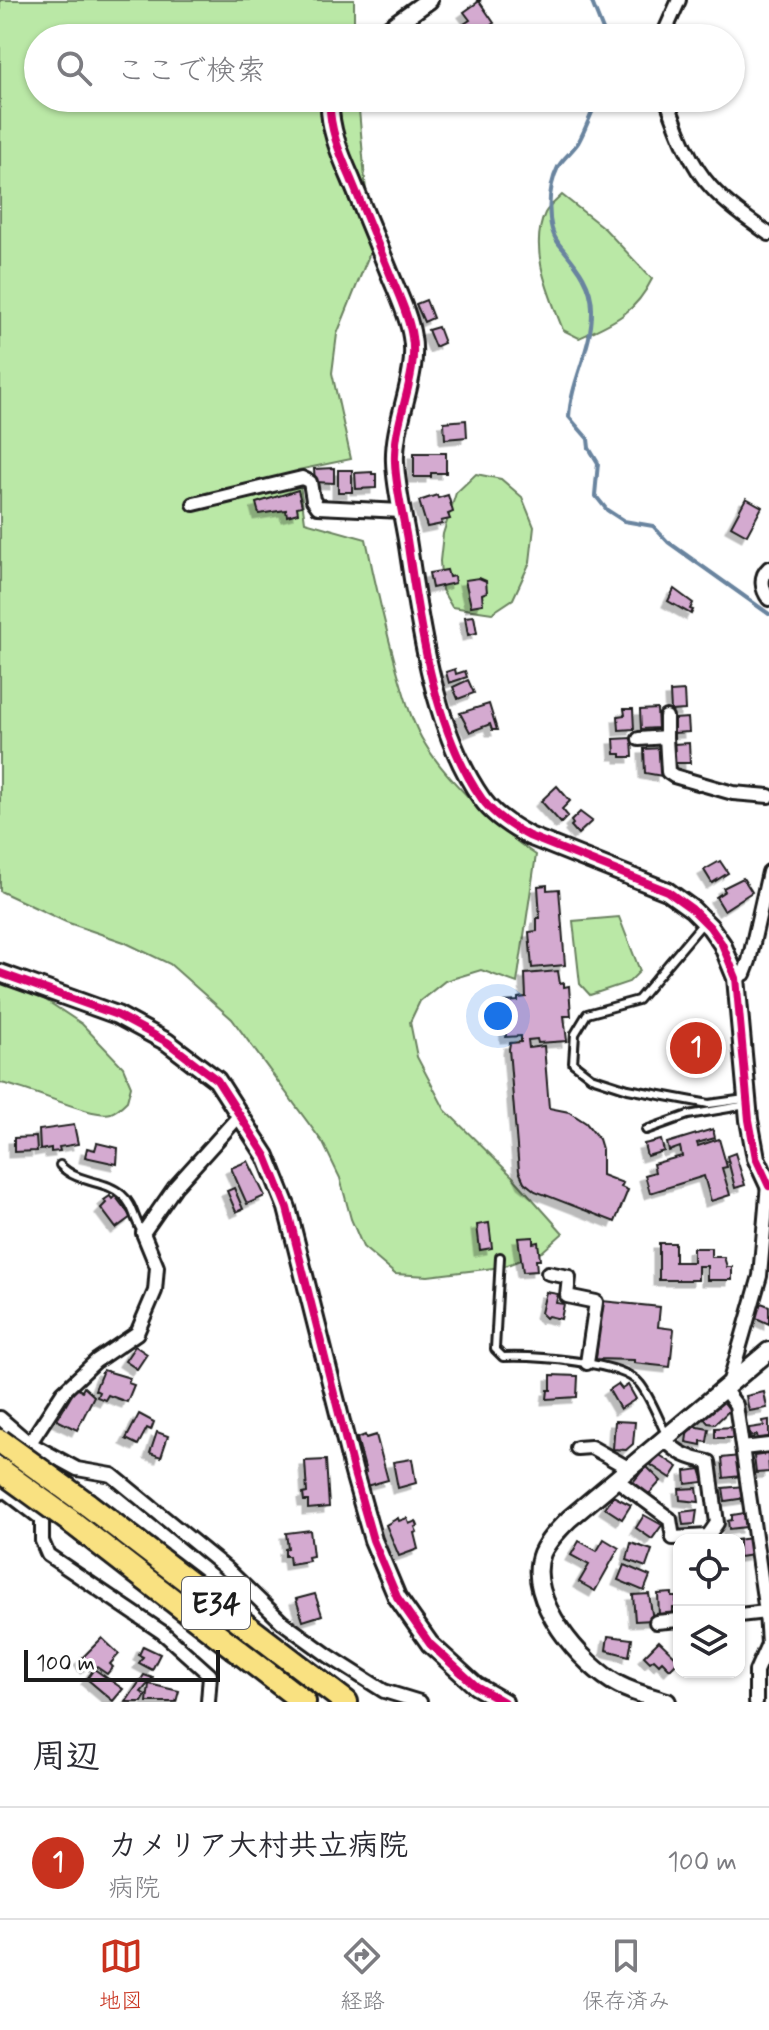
<!DOCTYPE html>
<html lang="ja">
<meta charset="utf-8">
<style>
body{margin:0;font-family:Mynerve,"Klee One",sans-serif;background:#f2f2f3;color:#2b2b33}
.controls{position:absolute;right:24px;bottom:24px;display:grid;overflow:hidden;border-radius:16px;box-shadow:0 2px 6px #0004}
.controls button{width:72px;height:72px;display:grid;place-items:center;padding:0;border:0;border-bottom:2px solid #e1e1e2;background:#fff;color:#2b2b33;font:40px sans-serif}
.scale{position:absolute;left:24px;bottom:20px;width:196px;box-sizing:border-box;padding-left:8px;border:4px solid #1c1c1c;border-top:0;font-size:22px;line-height:28px;white-space:nowrap;color:#1c1c1c;-webkit-text-stroke:6px #fff;paint-order:stroke}
.you{position:absolute;left:498px;top:1016px;width:28px;height:28px;margin:-20px;border:6px solid #fff;border-radius:50%;background:#1a73e8;box-shadow:0 0 0 12px #1a73e833}
.badge{display:grid;place-items:center;width:52px;height:52px;border-radius:50%;background:#c8321e;color:#fff;font-size:26px;font-weight:700}
.pin{position:absolute;translate:-50% -50%;border:4px solid #fff;box-shadow:0 2px 8px #0006}
.list{margin:0;padding:0;list-style:none}
h2{display:flex;justify-content:space-between;align-items:center;height:104px;margin:0;padding:0 32px;font-size:34px}
h2 small{font-size:26px;font-weight:400;color:#7c7c81}
.list li{display:grid;grid-template-columns:52px 1fr auto;gap:24px;align-items:center;box-sizing:border-box;height:112px;padding:0 32px;border-top:2px solid #e1e1e2}
.list b{display:block;font-size:30px;white-space:nowrap}
.list p{margin:0;font-size:26px;white-space:nowrap;color:#7c7c81}
.list em{font-size:26px;font-style:normal;color:#7c7c81}
.icon{flex:none;width:44px;height:44px;fill:none;stroke:currentColor;stroke-width:2;stroke-linecap:round;stroke-linejoin:round}
.map{position:relative;flex:none;width:769px;height:1702px;overflow:hidden}
.search{position:absolute;background:#fff;box-shadow:0 2px 6px #0004;left:24px;right:24px;top:24px;height:88px;display:flex;align-items:center;gap:20px;box-sizing:border-box;padding:0 28px;border-radius:44px;color:#7c7c81;font-size:30px}
.sheet{height:216px;background:#fff}
nav{display:flex;justify-content:space-around;align-items:center;box-sizing:border-box;height:112px;border-top:2px solid #e1e1e2;background:#fff;font-size:22px;color:#7c7c81}
nav a{display:grid;justify-items:center;gap:4px}
nav .on{color:#c8321e}
.map>svg:first-child{display:block}
.green{fill:#bae8a6;stroke:#6b8261;stroke-width:2}
.lines{fill:none;stroke-linecap:round;stroke-linejoin:round}
.stream{stroke:#69849f;stroke-width:4}
.building{fill:#d4aad0;stroke:#1c1c1c;stroke-width:2;filter:url(#shadow)}
.lane-casing{stroke:#1c1c1c;stroke-width:12}
.street-casing{stroke:#1c1c1c;stroke-width:18}
.secondary-casing{stroke:#1c1c1c;stroke-width:22}
.highway-casing{stroke:#1c1c1c;stroke-width:28}
.lane{stroke:#fff;stroke-width:6}
.street{stroke:#fff;stroke-width:12}
.secondary{stroke:#fff;stroke-width:16}
.highway{stroke:#f9e181;stroke-width:22}
.highway-bridge-casing{stroke:#1c1c1c;stroke-width:28;stroke-linecap:butt}
.highway-bridge{stroke:#f9e181;stroke-width:22}
.cycleway-casing{stroke:#fff;stroke-width:13}
.cycleway{stroke:#d6006c;stroke-width:8}
.labels{text-anchor:middle;stroke-width:6;stroke-linejoin:round;paint-order:stroke}
.shield{fill:#fff;stroke:#606060;stroke-width:2}
.shield-label{font-size:30px;font-weight:bold;fill:#1c1c1c}
</style>
<div class="map">
<svg width="769" height="1702" viewBox="0 0 769 1702">
<defs>
<filter id="shadow"><feDropShadow dx="-5.5" dy="5.5" stdDeviation="0" flood-color="#0004"/></filter>
</defs>
<rect width="100%" height="100%" fill="#fff"/>
<filter id="ink" filterUnits="userSpaceOnUse"><feTurbulence type="fractalNoise" baseFrequency=".0125" numOctaves="2"/><feDisplacementMap in="SourceGraphic" scale="16" xChannelSelector="R" yChannelSelector="G"/><feConvolveMatrix kernelMatrix="1 2 1 2 8 2 1 2 1" color-interpolation-filters="sRGB"/></filter>
<g filter="url(#ink)">
<g class="green">
<path d="M0 0H354V38H38V98H358L371 250 337 334 332 373 351 459 298 470 305 522 366 539C375 583 385 626 397 670 404 694 411 722 425 744 445 778 503 834 536 855L517 983 481 970 445 981 420 1001 410 1022 417 1057 445 1110 512 1176 563 1233 542 1252 502 1267 428 1276 395 1274 363 1247 351 1219 340 1178 323 1143 232 1019 170 964 124 942 66 922 0 891Z"/>
<path d="M562 195 605 229 652 279C635 314 612 323 579 338L563 330C550 296 528 250 545 213 548 207 557 200 562 195Z"/>
<polygon points="476,474 501,479 522,497 534,527 530,562 513,599 492,613 452,607 442,590 440,561 443,534 456,493"/>
<polygon points="619,917 640,971 629,982 590,995 580,984 573,921"/>
<path d="M0 978 32 991 82 1024 123 1067 131 1086 127 1101C123 1105 117 1111 111 1113 94 1119 25 1086 0 1083Z"/>
</g>
<g class="lines">
<g class="stream">
<polyline points="591,0 603,30 602,38"/>
<path d="M599 98C591 112 586 129 578 143 572 152 563 158 558 167 548 187 545 226 559 244 575 264 592 282 592 309 593 347 571 380 569 417L588 439 589 448 598 463 595 495 607 510 624 521 653 526 668 542 769 614"/>
</g>
</g>
<g class="building">
<polygon points="477,0 481,0 479,1 494,23 472,38 464,24 470,20 464,12 478,2"/>
<polygon points="426,300 433,318 424,322 416,304"/>
<polygon points="438,327 444,343 435,347 428,330"/>
<polygon points="466,420 467,437 445,439 444,422"/>
<polygon points="414,453 446,453 446,473 431,473 431,477 414,477"/>
<polygon points="334,468 334,483 315,482 314,469"/>
<rect x="338" y="470" width="14" height="22"/>
<polygon points="372,472 372,474 376,474 376,488 356,489 355,473"/>
<polygon points="298,490 302,506 297,507 298,513 287,516 286,510 259,514 256,503"/>
<polygon points="437,495 438,498 448,495 453,512 448,514 450,519 441,521 442,524 427,527 419,501"/>
<polygon points="746,498 762,507 747,535 731,526"/>
<polygon points="447,570 449,577 454,576 455,583 432,588 429,573"/>
<polygon points="479,578 486,581 487,592 482,594 483,604 471,606 465,580"/>
<polygon points="674,589 693,603 690,609 693,610 691,614 668,601"/>
<polygon points="474,616 477,633 468,635 465,617"/>
<polygon points="455,669 456,674 465,671 467,677 449,683 446,672"/>
<polygon points="468,680 474,693 458,699 453,687"/>
<polygon points="684,691 685,710 671,711 670,692"/>
<polygon points="489,704 497,730 492,730 490,724 470,732 460,713"/>
<polygon points="624,709 633,709 634,729 619,730 618,716 625,715"/>
<polygon points="657,709 658,728 641,729 640,710"/>
<polygon points="688,718 689,732 673,733 673,719"/>
<polygon points="632,738 633,757 621,757 621,754 615,754 614,739"/>
<polygon points="689,743 690,763 674,763 673,744"/>
<polygon points="661,748 662,776 645,773 644,749"/>
<polygon points="557,786 570,801 562,809 568,816 561,823 541,801"/>
<polygon points="580,812 592,821 578,834 571,826 573,824 571,821"/>
<polygon points="720,861 728,873 712,883 704,870"/>
<polygon points="743,878 752,892 724,910 716,897 725,891 723,888"/>
<polygon points="547,885 547,890 559,889 565,965 532,968 529,932 537,931 537,918 540,918 538,886"/>
<polygon points="558,971 560,984 564,983 564,987 569,986 571,1016 564,1016 567,1041 538,1043 537,1039 528,1040 529,1048 544,1046 549,1108 569,1112 586,1123 599,1139 602,1149 602,1175 623,1183 621,1187 628,1190 615,1222 535,1191 524,1182 519,1171 509,1049 510,1043 521,1042 521,1036 506,1037 504,1002 518,1001 518,998 526,997 525,974"/>
<polygon points="74,1125 78,1144 59,1147 60,1151 51,1152 51,1148 40,1150 39,1130"/>
<polygon points="713,1129 715,1138 697,1143 698,1146 719,1139 727,1167 722,1168 730,1195 711,1201 704,1176 650,1193 645,1175 655,1172 653,1164 682,1156 680,1147 669,1151 667,1143"/>
<polygon points="36,1137 37,1151 14,1152 14,1138"/>
<polygon points="661,1140 664,1151 647,1156 644,1144"/>
<polygon points="97,1143 118,1148 117,1164 85,1157 87,1148 95,1150"/>
<polygon points="735,1153 745,1185 735,1188 727,1156"/>
<polygon points="248,1161 265,1196 247,1204 231,1168"/>
<polygon points="234,1188 243,1209 236,1212 227,1191"/>
<polygon points="110,1196 112,1199 115,1196 131,1217 116,1228 101,1208 106,1203 104,1200"/>
<polygon points="489,1223 492,1248 480,1250 477,1225"/>
<polygon points="533,1237 533,1243 538,1242 540,1260 536,1260 537,1271 523,1272 518,1238"/>
<polygon points="659,1243 675,1243 675,1262 693,1262 693,1248 711,1248 711,1257 724,1257 727,1267 732,1267 732,1280 707,1280 707,1266 698,1266 698,1280 659,1280"/>
<polygon points="546,1292 558,1294 556,1303 564,1304 561,1319 548,1316 546,1318 541,1313"/>
<polygon points="602,1301 660,1307 658,1327 674,1329 670,1367 634,1363 634,1360 596,1359"/>
<polygon points="761,1303 769,1306 769,1324 754,1317"/>
<polygon points="135,1346 147,1354 137,1369 125,1361"/>
<polygon points="103,1370 130,1378 128,1383 134,1385 127,1402 108,1395 105,1400 97,1397 99,1392 95,1390"/>
<polygon points="551,1375 578,1376 577,1397 547,1399 548,1390 551,1390"/>
<polygon points="618,1384 622,1389 628,1385 636,1399 620,1409 609,1390"/>
<polygon points="84,1387 94,1396 77,1430 57,1420 76,1388 82,1391"/>
<polygon points="764,1392 767,1408 749,1411 746,1396"/>
<polygon points="721,1399 731,1409 715,1424 708,1423 703,1417"/>
<polygon points="139,1414 154,1422 151,1430 147,1428 138,1445 126,1439"/>
<polygon points="769,1420 769,1437 758,1439 757,1435 750,1437 749,1428 764,1426 763,1421"/>
<polygon points="615,1421 635,1422 633,1444 626,1450 613,1449"/>
<polygon points="692,1426 709,1429 707,1442 701,1441 701,1445 686,1442 688,1428 692,1429"/>
<polygon points="734,1427 734,1438 715,1438 715,1428"/>
<polygon points="157,1432 168,1436 161,1457 150,1453"/>
<polygon points="365,1435 366,1438 376,1435 388,1480 366,1486 362,1473 366,1472 357,1438"/>
<polygon points="658,1454 678,1467 671,1478 651,1465"/>
<polygon points="768,1454 769,1472 756,1473 754,1456"/>
<polygon points="739,1456 741,1476 724,1478 722,1458"/>
<polygon points="412,1459 416,1483 398,1488 393,1462"/>
<polygon points="326,1460 329,1507 308,1509 308,1501 304,1501 303,1494 307,1493 305,1461"/>
<polygon points="646,1466 661,1481 650,1493 647,1493 633,1482"/>
<polygon points="700,1469 704,1482 686,1484 685,1471"/>
<polygon points="744,1486 746,1498 725,1501 723,1488"/>
<polygon points="697,1488 699,1502 680,1500 679,1489"/>
<polygon points="613,1496 631,1505 622,1519 605,1508"/>
<polygon points="697,1510 695,1524 683,1525 681,1512"/>
<polygon points="745,1513 746,1527 729,1529 728,1521 732,1520 732,1515"/>
<polygon points="644,1515 662,1525 652,1539 636,1528"/>
<polygon points="398,1518 399,1521 407,1518 409,1524 416,1521 418,1526 415,1527 417,1532 414,1533 418,1549 399,1556 386,1525"/>
<polygon points="310,1530 313,1556 308,1557 309,1561 290,1564 289,1556 285,1556 285,1549 288,1548 286,1533"/>
<polygon points="751,1538 753,1555 739,1557 739,1540 736,1540"/>
<polygon points="604,1539 619,1548 595,1591 579,1582 589,1565 571,1555 579,1541 597,1551"/>
<polygon points="631,1543 652,1550 646,1567 627,1560"/>
<polygon points="624,1565 650,1576 644,1591 618,1580"/>
<polygon points="672,1593 672,1597 676,1597 676,1608 673,1608 673,1614 659,1615 658,1594"/>
<polygon points="315,1594 322,1615 303,1621 296,1599"/>
<polygon points="649,1594 653,1620 635,1621 633,1595"/>
<polygon points="608,1636 632,1639 629,1656 606,1650"/>
<polygon points="102,1638 119,1654 110,1664 113,1667 107,1674 91,1663 86,1668 80,1660"/>
<polygon points="659,1641 679,1660 670,1669 662,1661 659,1664 654,1659 650,1662 644,1656"/>
<polygon points="143,1646 160,1654 152,1670 139,1663 143,1657 139,1655"/>
<polygon points="94,1669 123,1689 113,1701 87,1679"/>
<polygon points="144,1675 153,1678 141,1692 146,1695 142,1702 126,1702"/>
<polygon points="149,1684 179,1691 176,1702 147,1702"/>
</g>
<g class="lines">
<defs>
<g id="lane">
<polyline points="702,924 638,1000 587,1014 575,1034 573,1063 591,1077 628,1089 709,1104 745,1099"/>
<polyline points="646,1130 688,1115 747,1105"/>
<path d="M60 1165C79 1185 105 1179 122 1195 134 1205 134 1221 143 1233"/>
<path d="M500 1257 495 1349 503 1357C532 1356 623 1361 640 1384 651 1398 658 1418 666 1434"/>
</g>
<g id="street">
<polyline points="662,38 679,0"/>
<path d="M666 98C677 128 689 163 711 187 727 205 749 220 769 234"/>
<polyline points="194,504 302,478 310,482 313,500 318,507 402,511"/>
<path d="M769 568C759 577 762 590 769 599"/>
<polyline points="666,717 666,737"/>
<polyline points="639,739 666,737 668,772 674,776 733,793 769,796"/>
<polyline points="736,978 744,974 749,961 769,872"/>
<polyline points="548,1273 569,1277 567,1296 596,1302 587,1363"/>
<polyline points="729,1384 760,1276 768,1184"/>
<polyline points="724,1389 736,1405 766,1612 768,1644 756,1671 756,1702"/>
<polyline points="0,1418 29,1443 77,1469 112,1475 228,1570 282,1622 329,1656 384,1691 420,1702"/>
<polyline points="577,1448 591,1447 630,1469"/>
<polyline points="743,1448 769,1445"/>
<polyline points="26,1449 63,1392 96,1361 137,1333 155,1291 157,1267 143,1233 175,1187 239,1116"/>
<path d="M617 1480 670 1519 673 1538 708 1536 717 1523 709 1462C689 1458 678 1454 664 1439"/>
<polyline points="4,1490 42,1519 42,1541 48,1555 162,1632 210,1675 208,1702"/>
<polyline points="0,1493 13,1472"/>
<polyline points="739,1615 766,1612"/>
<polyline points="656,1622 679,1620"/>
</g>
<g id="secondary">
<polyline points="376,38 429,0"/>
<path d="M330 98C328 126 340 154 351 179 364 211 377 243 390 274 398 294 409 316 412 337 419 376 393 421 395 462 396 490 404 519 408 546 420 627 434 731 482 799 494 816 512 827 529 836L667 891 692 909 710 927 722 944 736 978 749 1120 756 1158 769 1186"/>
<polyline points="0,973 117,1015 167,1042 217,1080 266,1156 287,1208 354,1473 373,1540 397,1597 430,1644 476,1686 504,1702"/>
<path d="M667 1702C651 1697 634 1693 619 1685 582 1666 524 1598 542 1553 548 1540 559 1529 569 1519L769 1351"/>
</g>
<g id="highway">
<polyline points="87,1504 346,1702"/>
<polyline points="73,1523 304,1702"/>
</g>
</defs>
<use href="#lane" class="lane-casing"/>
<use href="#street" class="street-casing"/>
<use href="#secondary" class="secondary-casing"/>
<use href="#highway" class="highway-casing"/>
<use href="#lane" class="lane"/>
<use href="#street" class="street"/>
<use href="#secondary" class="secondary"/>
<use href="#highway" class="highway"/>
<defs>
<g id="highway-bridge">
<polyline points="0,1441 87,1504"/>
<polyline points="0,1470 73,1523"/>
</g>
</defs>
<use href="#highway-bridge" class="highway-bridge-casing"/>
<use href="#highway-bridge" class="highway-bridge"/>
<defs>
<g id="cycleway">
<path d="M330 98C328 126 340 154 351 179 364 211 377 243 390 274 398 294 409 316 412 337 419 376 393 421 395 462 396 490 404 519 408 546 420 627 434 731 482 799 494 816 512 827 529 836L667 891 692 909 710 927 722 944 736 978 749 1120 756 1158 769 1186"/>
<polyline points="0,973 117,1015 167,1042 217,1080 266,1156 287,1208 354,1473 373,1540 397,1597 430,1644 476,1686 504,1702"/>
</g>
</defs>
<use href="#cycleway" class="cycleway-casing"/>
<use href="#cycleway" class="cycleway"/>
</g>
</g>
<g class="labels">
<rect class="shield" x="182" y="1577" width="68" height="52" rx="6"/>
<g class="shield-label">
<text x="216" y="1613">E34</text>
</g>
</g>
</svg>
<div class="controls">
<button><svg class="icon" aria-label="locate" viewBox="0 0 24 24"><circle cx="12" cy="12" r="6"/><path d="M12 2v4M12 18v4M2 12h4M18 12h4"/></svg></button>
<button><svg class="icon" aria-label="layers" viewBox="0 0 24 24"><path d="M12 4l9 5-9 5-9-5zM3 14l9 5 9-5"/></svg></button>
</div>
<div class="scale">100 m</div>
<div class="you"></div>
<div class="pin badge" style="left:696px;top:1048px">1</div>
<div class="search"><svg class="icon" aria-label="search" viewBox="0 0 24 24"><circle cx="10" cy="10" r="6"/><path d="M15 15l6 6"/></svg>ここで検索</div>
</div>
<section class="sheet">
<h2>周辺<small></small></h2>
<ul class="list">
<li><span class="badge">1</span><div><b>カメリア大村共立病院</b><p>病院</p></div><em>100 m</em></li>
</ul>
</section>
<nav>
<a class="on"><svg class="icon" aria-label="map" viewBox="0 0 24 24"><path d="M3 6l6-2 6 2 6-2v14l-6 2-6-2-6 2zM9 4v14M15 6v14"/></svg>地図</a>
<a><svg class="icon" aria-label="directions" viewBox="0 0 24 24"><path d="M12 3l9 9-9 9-9-9zM9 14v-3h6M13 9l2 2-2 2"/></svg>経路</a>
<a><svg class="icon" aria-label="saved" viewBox="0 0 24 24"><path d="M7 4h10v16l-5-4-5 4z"/></svg>保存済み</a>
</nav>
